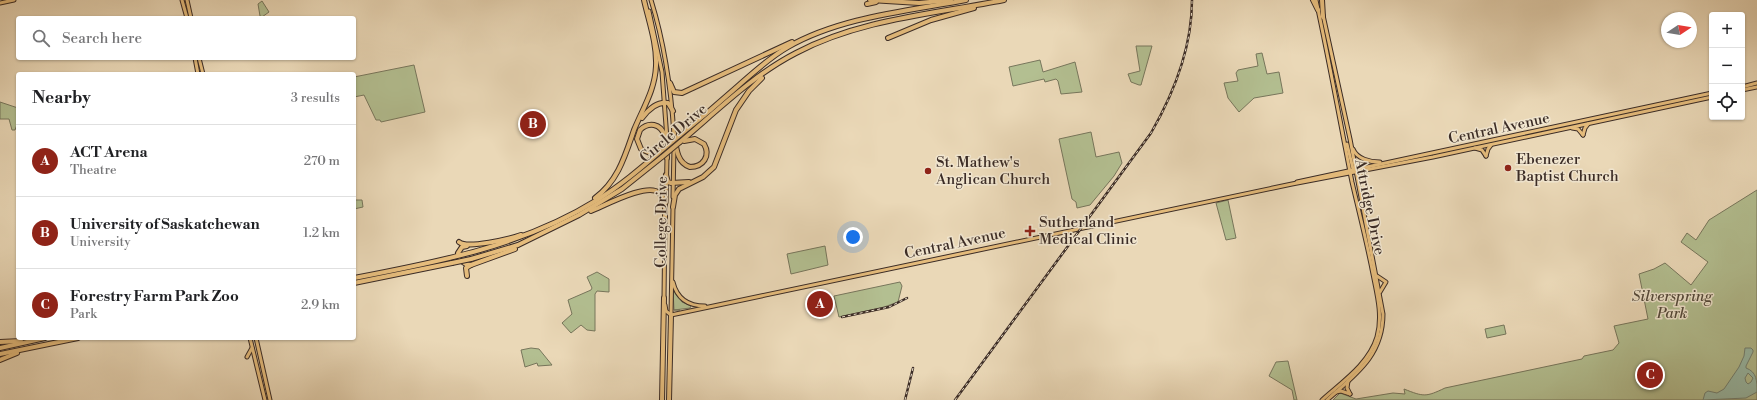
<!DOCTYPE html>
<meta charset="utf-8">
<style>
body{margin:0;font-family:"Libre Bodoni",serif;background:#f6f6f6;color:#202124}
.controls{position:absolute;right:12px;top:12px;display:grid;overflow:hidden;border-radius:4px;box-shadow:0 1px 3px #0004}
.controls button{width:36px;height:36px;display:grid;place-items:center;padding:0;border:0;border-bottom:1px solid #e0e0e0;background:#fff;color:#202124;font:20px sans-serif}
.compass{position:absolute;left:1661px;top:12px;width:36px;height:36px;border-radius:50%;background:#fff;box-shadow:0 1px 3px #0004;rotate:78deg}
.you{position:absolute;left:853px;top:237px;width:14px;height:14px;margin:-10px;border:3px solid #fff;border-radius:50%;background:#1a73e8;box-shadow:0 0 0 6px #1a73e833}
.badge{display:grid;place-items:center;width:26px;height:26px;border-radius:50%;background:#8f2418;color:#fff;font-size:13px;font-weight:700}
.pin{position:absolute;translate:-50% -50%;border:2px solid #fff;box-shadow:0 1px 4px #0006}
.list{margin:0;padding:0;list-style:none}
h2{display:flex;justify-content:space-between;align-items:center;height:52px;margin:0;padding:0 16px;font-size:17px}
h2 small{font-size:13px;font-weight:400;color:#757577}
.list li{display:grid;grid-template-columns:26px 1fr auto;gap:12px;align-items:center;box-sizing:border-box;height:72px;padding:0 16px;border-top:1px solid #e0e0e0}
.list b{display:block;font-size:15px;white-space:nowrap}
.list p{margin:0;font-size:13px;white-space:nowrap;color:#757577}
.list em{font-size:13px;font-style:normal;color:#757577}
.icon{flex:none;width:22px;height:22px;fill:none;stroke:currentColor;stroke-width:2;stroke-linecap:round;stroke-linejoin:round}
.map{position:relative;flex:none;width:1757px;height:400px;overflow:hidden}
.search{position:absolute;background:#fff;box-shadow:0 1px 3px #0004;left:16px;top:16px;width:340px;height:44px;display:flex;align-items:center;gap:10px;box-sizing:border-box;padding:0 14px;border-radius:4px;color:#757577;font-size:15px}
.panel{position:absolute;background:#fff;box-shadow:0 1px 3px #0004;left:16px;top:72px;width:340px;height:268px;border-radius:4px}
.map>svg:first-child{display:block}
.green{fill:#b3bf91;stroke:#77765c}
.water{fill:#99bba8;stroke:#738274;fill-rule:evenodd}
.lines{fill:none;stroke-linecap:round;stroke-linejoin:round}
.major-casing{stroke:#3b2c26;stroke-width:5}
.highway-casing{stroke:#3b2c26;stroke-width:6}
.major{stroke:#e5bc7c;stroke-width:3}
.highway{stroke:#e5bc7c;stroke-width:4}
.rail-casing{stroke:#3b2c26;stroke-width:2.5}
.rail{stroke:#f1e6d0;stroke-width:1;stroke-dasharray:3;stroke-linecap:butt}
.highway-bridge-casing{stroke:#3b2c26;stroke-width:6;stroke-linecap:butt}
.highway-bridge{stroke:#e5bc7c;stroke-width:4}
.poi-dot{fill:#8f2418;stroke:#f1e6d0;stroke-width:1.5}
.labels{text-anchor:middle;stroke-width:3;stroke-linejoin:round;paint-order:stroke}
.street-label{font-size:15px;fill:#3b2c26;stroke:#f1e6d0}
.poi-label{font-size:15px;fill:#3b2c26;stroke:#f1e6d0;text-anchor:start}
.park-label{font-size:15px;font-style:italic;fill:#53493b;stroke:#f1e6d0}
</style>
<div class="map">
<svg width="1757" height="400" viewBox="0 0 1757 400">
<rect width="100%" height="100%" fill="#ead8b7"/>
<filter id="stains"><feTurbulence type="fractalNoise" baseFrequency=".005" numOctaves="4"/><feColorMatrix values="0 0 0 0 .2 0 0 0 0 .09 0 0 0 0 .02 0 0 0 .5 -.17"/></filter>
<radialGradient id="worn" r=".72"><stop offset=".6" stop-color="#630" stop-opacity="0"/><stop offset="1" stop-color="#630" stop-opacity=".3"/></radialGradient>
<g class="green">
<polygon points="262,1 269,12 262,17 260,16 258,4"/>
<polygon points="1136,46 1152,46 1141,85 1139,85 1131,82 1128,74 1140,71"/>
<polygon points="1262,53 1267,74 1279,72 1283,93 1254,98 1239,112 1228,98 1224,83 1238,81 1236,73 1238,70 1258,66 1256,54"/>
<polygon points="1040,60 1043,72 1075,62 1082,92 1061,94 1058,81 1056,79 1045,82 1044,79 1013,86 1009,67"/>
<polygon points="414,65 425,112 381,122 380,120 376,120 364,95 354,97 354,77"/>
<polygon points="0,102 18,108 18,122 15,130 12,130 9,119 0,119"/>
<polygon points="1091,132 1096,157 1119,152 1122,163 1114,176 1090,205 1077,208 1076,202 1072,199 1059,139"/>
<path d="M1757 190V400H1333L1340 393 1356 399 1393 393 1405 394 1404 389C1424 397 1426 397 1445 388L1582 359 1584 356 1613 350 1619 343 1614 326 1648 319 1639 274 1654 269 1665 263 1691 285 1708 262 1681 242 1687 233 1696 240 1709 220Z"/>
<polygon points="354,200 362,200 363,207 354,209"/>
<polygon points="1228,200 1236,238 1226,240 1216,203"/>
<polygon points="825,246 828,265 791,274 787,254"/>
<polygon points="597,272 609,279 609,292 597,291 595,294 595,331 587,330 581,325 571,333 562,323 572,314 568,300 591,290 592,288 587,277"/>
<polygon points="900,282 902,286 898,302 884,307 839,317 834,296"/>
<polygon points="673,290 682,302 691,306 690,308 674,310 680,310 674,310"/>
<polygon points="1504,325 1506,334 1487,338 1485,329"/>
<polygon points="531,348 539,349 552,365 538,366 537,363 525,367 521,350"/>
<polygon points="1288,361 1297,400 1294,400 1292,390 1269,376 1276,362"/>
</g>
<path class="water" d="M1745 348H1751L1753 350V352L1746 366V368C1757 372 1757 381 1757 392L1746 398 1703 400 1705 393 1708 391 1717 393 1724 389 1739 367 1744 356ZM1748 373 1753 378 1751 382 1748 384 1746 382 1745 378Z"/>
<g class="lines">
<defs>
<g id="major">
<polyline points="182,0 187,18"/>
<polyline points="187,0 191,18"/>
<path d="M651 0C665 45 671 88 674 135"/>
<path d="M1316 0C1329 60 1340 121 1352 182 1359 212 1367 243 1373 274 1377 294 1383 316 1377 337 1369 364 1342 382 1322 400"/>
<polyline points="0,3 14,0"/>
<polyline points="649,11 662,72 667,139"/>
<path d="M1323 15 1350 139 1383 314C1383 356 1355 375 1327 400"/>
<polyline points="195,58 198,74"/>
<polyline points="199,58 203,74"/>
<polyline points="1742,87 1757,83"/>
<polyline points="1742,90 1757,87"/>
<polyline points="1572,128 1578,129 1583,135"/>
<polyline points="1583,135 1585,128 1588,124"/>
<polyline points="1347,144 1353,169"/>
<polyline points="1475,148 1482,150 1486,156"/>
<path d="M1353 149C1357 159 1370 162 1380 162"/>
<polyline points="1486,156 1488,149 1491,145"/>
<polyline points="1359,180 1360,174 1365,171"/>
<polyline points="1297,182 1712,93"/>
<polyline points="673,197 674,147"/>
<polyline points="666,203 667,157"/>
<polyline points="1377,276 1386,282 1380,292"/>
<path d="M673 282C677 299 689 306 705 306"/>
<polyline points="664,299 665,215"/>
<polyline points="665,305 666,311 671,315"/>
<polyline points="671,315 1292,184 1433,157 1712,97"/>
<polyline points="671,315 673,207"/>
<polyline points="250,338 265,400"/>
<polyline points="256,338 270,400"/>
<polyline points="247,357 252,348"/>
<polyline points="1348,381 1347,388 1350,394"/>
<polyline points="1336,392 1341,391 1350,394"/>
</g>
<g id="highway">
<polyline points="870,0 919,3 951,0"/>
<polyline points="1313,0 1318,10"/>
<polyline points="1322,0 1323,17"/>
<polyline points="867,4 876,2"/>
<polyline points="888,38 931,20 974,8"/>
<polyline points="670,83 674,92 682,93 792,42"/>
<path d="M642 118C648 110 657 101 668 103L673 111"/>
<path d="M674 133C676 145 676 163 690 167 703 167 711 156 704 144L695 139 684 141"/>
<path d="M680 135C700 119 719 103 738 86 754 72 770 57 788 47 840 17 908 11 966 0"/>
<path d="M680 142C717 111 753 75 796 53 860 19 934 14 1004 0"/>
<path d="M660 150 650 153 641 149 637 139 640 130C644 126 648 124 654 125 668 128 666 147 667 158"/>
<polyline points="666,175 668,182 671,183 689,182"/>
<path d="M595 198C618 181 625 156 634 130 643 108 655 90 656 66 657 44 649 22 644 0"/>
<polyline points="673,207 675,195 679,189 703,177 714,167 736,110 749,91 762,78"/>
<path d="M591 211C604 206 648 182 659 193 666 199 665 209 665 217"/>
<path d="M459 242C467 249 510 239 521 235"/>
<polyline points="458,253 462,247 467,246"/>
<polyline points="471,259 518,245 579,215 622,189 662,157"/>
<polyline points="460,260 466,264 471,265 515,249"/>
<polyline points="467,276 466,268 471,265"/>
<path d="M354 278C438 262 523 246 597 200 620 186 641 168 662 150"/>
<polyline points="354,283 452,263"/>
<polyline points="0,342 21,341"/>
<polyline points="0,348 45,338"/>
<polyline points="0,354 78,338"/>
<polyline points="0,360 17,353"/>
<polyline points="662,400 664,298"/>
<polyline points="669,400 671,315"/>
</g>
</defs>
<use href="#major" class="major-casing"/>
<use href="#highway" class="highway-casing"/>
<use href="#major" class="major"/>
<use href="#highway" class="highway"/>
<defs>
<g id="rail">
<polyline points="842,317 889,307 907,298"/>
<polyline points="905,400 913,368"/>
<path d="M955 400 1151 133C1174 93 1192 47 1192 0"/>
</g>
</defs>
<use href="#rail" class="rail-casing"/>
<use href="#rail" class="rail"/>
<defs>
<g id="highway-bridge">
<polyline points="662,150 680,135"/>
<polyline points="662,157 680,142"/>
<polyline points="452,263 471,259"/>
</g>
</defs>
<use href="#highway-bridge" class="highway-bridge-casing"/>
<use href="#highway-bridge" class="highway-bridge"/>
</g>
<g class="poi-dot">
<circle cx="1508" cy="168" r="4"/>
<circle cx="928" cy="171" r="4"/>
<path d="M1028 225h4v4h4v4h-4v4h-4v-4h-4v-4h4z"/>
</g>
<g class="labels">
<g class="street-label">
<text transform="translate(1499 128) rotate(-12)" y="5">Central Avenue</text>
<text transform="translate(673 133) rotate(-40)" y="5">Circle Drive</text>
<text transform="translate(1370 207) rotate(78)" y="5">Attridge Drive</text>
<text transform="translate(661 222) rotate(-89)" y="5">College Drive</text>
<text transform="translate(955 243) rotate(-12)" y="5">Central Avenue</text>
</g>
<g class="poi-label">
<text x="1516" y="164">Ebenezer<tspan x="1516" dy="17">Baptist Church</tspan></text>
<text x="936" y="167">St. Mathew's<tspan x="936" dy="17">Anglican Church</tspan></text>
<text x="1039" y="227">Sutherland<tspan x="1039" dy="17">Medical Clinic</tspan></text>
</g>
<g class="park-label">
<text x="1672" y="301">Silverspring<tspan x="1672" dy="17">Park</tspan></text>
</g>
</g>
<rect width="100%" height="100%" filter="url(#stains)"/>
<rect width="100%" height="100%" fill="url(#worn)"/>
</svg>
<div class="controls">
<button>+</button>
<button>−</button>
<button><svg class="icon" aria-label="locate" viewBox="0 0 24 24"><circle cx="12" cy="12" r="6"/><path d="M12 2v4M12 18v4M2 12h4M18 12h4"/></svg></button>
</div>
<svg class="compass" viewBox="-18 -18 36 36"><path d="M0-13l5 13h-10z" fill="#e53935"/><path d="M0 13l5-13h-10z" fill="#757577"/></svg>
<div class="you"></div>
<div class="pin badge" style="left:820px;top:304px">A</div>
<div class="pin badge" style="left:533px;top:124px">B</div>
<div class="pin badge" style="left:1650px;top:375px">C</div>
<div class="search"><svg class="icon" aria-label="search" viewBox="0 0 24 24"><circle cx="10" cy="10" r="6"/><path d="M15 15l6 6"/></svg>Search here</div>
<section class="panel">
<h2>Nearby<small>3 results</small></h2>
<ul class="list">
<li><span class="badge">A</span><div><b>ACT Arena</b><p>Theatre</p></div><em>270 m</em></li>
<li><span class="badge">B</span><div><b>University of Saskatchewan</b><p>University</p></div><em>1.2 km</em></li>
<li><span class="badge">C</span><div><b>Forestry Farm Park Zoo</b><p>Park</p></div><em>2.9 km</em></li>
</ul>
</section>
</div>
